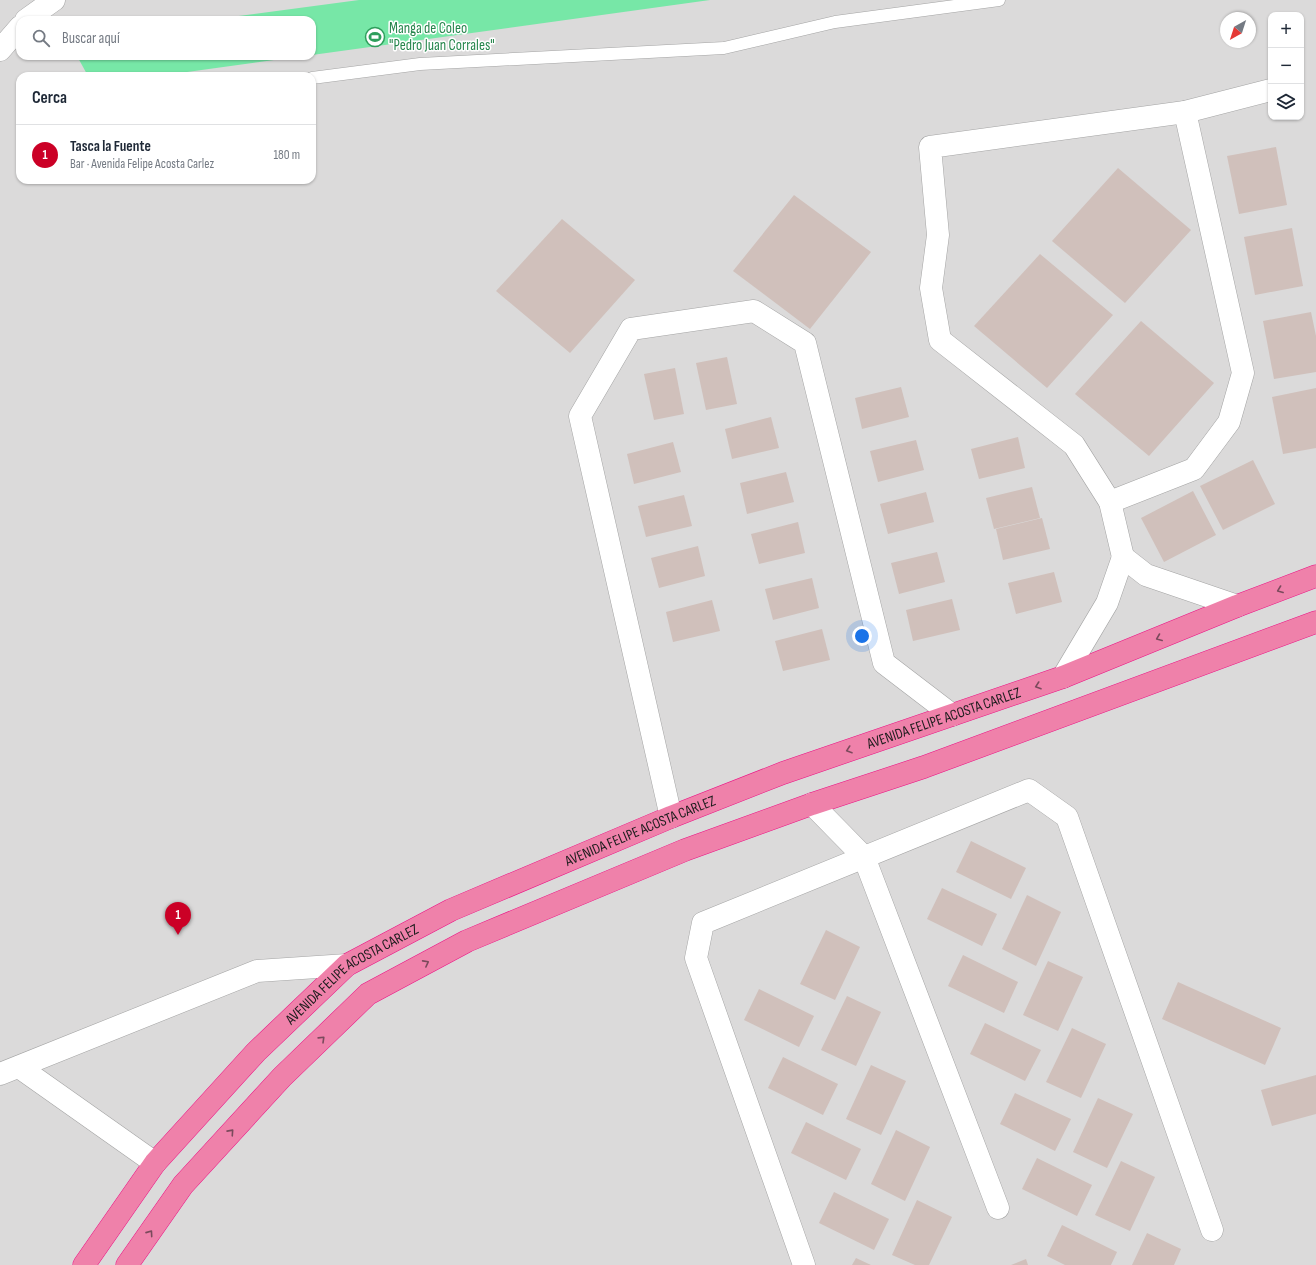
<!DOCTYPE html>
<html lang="es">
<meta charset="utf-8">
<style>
body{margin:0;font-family:"Sofia Sans Condensed",sans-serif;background:#f2f2f3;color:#1f2937}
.controls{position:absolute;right:12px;top:12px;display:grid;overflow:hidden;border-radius:8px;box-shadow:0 1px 3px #0004}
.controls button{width:36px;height:36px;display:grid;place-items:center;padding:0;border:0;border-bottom:1px solid #e0e1e3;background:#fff;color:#1f2937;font:20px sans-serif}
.compass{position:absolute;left:1220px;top:12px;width:36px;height:36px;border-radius:50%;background:#fff;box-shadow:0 1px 3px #0004;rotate:219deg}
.you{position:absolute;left:862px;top:636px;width:14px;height:14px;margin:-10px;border:3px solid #fff;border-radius:50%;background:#1a73e8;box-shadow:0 0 0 6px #1a73e833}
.badge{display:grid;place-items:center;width:26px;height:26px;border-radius:50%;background:#cb0026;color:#fff;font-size:13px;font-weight:700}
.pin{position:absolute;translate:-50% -33px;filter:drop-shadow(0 1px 2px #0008)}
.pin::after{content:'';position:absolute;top:21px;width:14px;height:12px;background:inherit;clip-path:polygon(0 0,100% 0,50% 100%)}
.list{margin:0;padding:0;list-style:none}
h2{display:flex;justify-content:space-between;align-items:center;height:52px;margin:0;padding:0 16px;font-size:17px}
h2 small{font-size:13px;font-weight:400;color:#747a83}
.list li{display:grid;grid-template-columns:26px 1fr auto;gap:12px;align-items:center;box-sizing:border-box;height:60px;padding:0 16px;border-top:1px solid #e0e1e3}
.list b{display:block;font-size:15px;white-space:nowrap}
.list p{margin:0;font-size:13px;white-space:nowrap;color:#747a83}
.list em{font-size:13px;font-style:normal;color:#747a83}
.icon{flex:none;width:22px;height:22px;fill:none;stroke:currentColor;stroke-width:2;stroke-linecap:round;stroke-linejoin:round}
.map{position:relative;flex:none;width:1316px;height:1265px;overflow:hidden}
.search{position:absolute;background:#fff;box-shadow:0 1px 3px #0004;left:16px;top:16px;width:300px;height:44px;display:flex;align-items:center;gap:10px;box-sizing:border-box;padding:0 14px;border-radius:12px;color:#747a83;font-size:15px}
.panel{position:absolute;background:#fff;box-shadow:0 1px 3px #0004;left:16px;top:72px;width:300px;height:112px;border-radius:12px}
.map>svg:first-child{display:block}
.residential{fill:#dbdada;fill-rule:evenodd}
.pitch{fill:#77e7a7}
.building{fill:#d0c0bb}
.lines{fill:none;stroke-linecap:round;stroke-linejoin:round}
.lane-casing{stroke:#a4a4a4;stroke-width:13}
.street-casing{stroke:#a4a4a4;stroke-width:23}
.highway-casing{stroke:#eb1285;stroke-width:23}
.lane{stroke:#fff;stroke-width:12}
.street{stroke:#fff;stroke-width:22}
.highway{stroke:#ef81aa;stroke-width:22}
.oneway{stroke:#7b4a5c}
.labels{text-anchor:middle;stroke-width:3;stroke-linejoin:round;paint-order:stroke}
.leisure-label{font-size:15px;fill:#27864d;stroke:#fff;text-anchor:start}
.street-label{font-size:15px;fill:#1d1d1d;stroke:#fff}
</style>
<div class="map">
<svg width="1316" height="1265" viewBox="0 0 1316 1265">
<rect width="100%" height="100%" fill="#f0e8e2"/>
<path class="residential" d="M0 0H1316V1265H0ZM1271 15H1301V117H1271ZM1226 18H1250V42H1226ZM20 20H312V56H20ZM20 76H312V180H20Z"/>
<g class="pitch">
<polygon points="359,0 710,0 312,55 312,20 208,20"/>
<polygon points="77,56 303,56 158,76 88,76"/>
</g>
<g class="building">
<polygon points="1276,147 1287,205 1239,214 1227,156"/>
<polygon points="1118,168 1191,230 1125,303 1052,241"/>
<polygon points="794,195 871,252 810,329 733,271"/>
<polygon points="562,219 635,280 570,353 496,291"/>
<polygon points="1292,228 1303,286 1255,295 1244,237"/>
<polygon points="1040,254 1113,315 1047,388 974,326"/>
<polygon points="1311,312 1316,336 1316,372 1274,379 1263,321"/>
<polygon points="1141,321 1214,383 1149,456 1075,394"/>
<polygon points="727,357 737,404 706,410 696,363"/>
<polygon points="675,368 684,414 654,420 644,374"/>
<polygon points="901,387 909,417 862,429 855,398"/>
<polygon points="1316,388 1316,448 1283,454 1272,397"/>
<polygon points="771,417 779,448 732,459 725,429"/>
<polygon points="1018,437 1025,468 979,479 971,449"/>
<polygon points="916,440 924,470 878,482 870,451"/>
<polygon points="673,442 681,472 634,484 627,454"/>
<polygon points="1253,460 1275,504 1223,530 1200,486"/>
<polygon points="786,472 794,502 747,514 740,483"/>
<polygon points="1032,487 1040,518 994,529 986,498"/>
<polygon points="1193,491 1216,535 1164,562 1141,518"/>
<polygon points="926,492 934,522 888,534 880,504"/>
<polygon points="684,495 692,526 646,537 638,506"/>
<polygon points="1042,518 1050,549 1003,560 996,529"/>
<polygon points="798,522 805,553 759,564 751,534"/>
<polygon points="698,546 705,576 659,588 651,558"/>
<polygon points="937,552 945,582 899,594 891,563"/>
<polygon points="1054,572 1062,602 1016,614 1008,583"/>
<polygon points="812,578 819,608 773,620 765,589"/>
<polygon points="952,599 960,630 913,641 906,610"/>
<polygon points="712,600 720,631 673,642 666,612"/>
<polygon points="822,629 830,660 783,671 775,641"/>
<polygon points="971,841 1026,868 1011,899 956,872"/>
<polygon points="942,888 997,914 982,946 927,919"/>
<polygon points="1027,895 1061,912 1036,966 1002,949"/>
<polygon points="826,930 860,947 835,1000 800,984"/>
<polygon points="963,955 1018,982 1004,1013 948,986"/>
<polygon points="1048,961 1083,977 1058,1031 1023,1015"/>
<polygon points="1178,982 1281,1028 1265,1065 1162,1019"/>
<polygon points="759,989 814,1016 799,1047 744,1020"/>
<polygon points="847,996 881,1012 856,1066 821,1050"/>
<polygon points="985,1023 1041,1050 1025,1081 970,1054"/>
<polygon points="1072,1028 1106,1044 1081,1098 1046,1082"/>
<polygon points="783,1057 838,1084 823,1115 768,1088"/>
<polygon points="871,1065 906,1081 881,1135 846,1119"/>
<polygon points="1316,1075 1316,1114 1272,1126 1261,1090"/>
<polygon points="1015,1093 1071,1119 1055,1151 1000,1124"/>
<polygon points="1098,1098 1133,1114 1107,1168 1073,1152"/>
<polygon points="806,1122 861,1149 846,1180 791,1153"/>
<polygon points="896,1130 930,1147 905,1201 871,1184"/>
<polygon points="1037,1158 1092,1185 1077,1216 1022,1189"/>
<polygon points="1121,1161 1155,1177 1130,1231 1095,1215"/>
<polygon points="834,1192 889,1219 874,1250 819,1223"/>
<polygon points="917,1200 952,1217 929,1265 915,1265 892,1255"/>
<polygon points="1062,1225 1117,1252 1111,1265 1065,1265 1047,1256"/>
<polygon points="1147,1233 1181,1249 1174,1265 1132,1265"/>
<polygon points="856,1258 871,1265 852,1265"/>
<polygon points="1026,1259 1028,1265 1011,1265"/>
</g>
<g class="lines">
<defs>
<polyline id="lane" points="312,78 420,64 724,48 835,22 999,0"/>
<g id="street">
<polyline points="26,20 54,0"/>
<polyline points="0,50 20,27"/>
<polyline points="1110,502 1194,469 1229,422 1243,373 1185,112"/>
<polyline points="1123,557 1110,502 1074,445 940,340 931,288 938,235 930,147 1185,112 1271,90"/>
<polyline points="1063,677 1107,603 1123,557 1146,575 1237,606"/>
<polyline points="812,804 864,857 998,1208"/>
<polyline points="671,817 580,416 631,329 754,311 805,343 884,663 952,715"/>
<polyline points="19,1067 155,1163"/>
<polyline points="0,1074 257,971 347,965"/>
<polyline points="804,1265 696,958 703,923 1029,790 1067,817 1212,1230"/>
</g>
<g id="highway">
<path id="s1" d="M84 1265 155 1163 256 1052 347 965 451 910 671 817 783 773 1063 677 1237 606 1316 576"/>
<polyline points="127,1265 183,1185 282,1077 368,994 467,941 685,850 812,804 924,767 1316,622"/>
</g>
</defs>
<use href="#lane" class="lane-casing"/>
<use href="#street" class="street-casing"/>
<use href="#highway" class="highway-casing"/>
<use href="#lane" class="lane"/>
<use href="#street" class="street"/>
<use href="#highway" class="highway"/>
</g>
<defs><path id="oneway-chevron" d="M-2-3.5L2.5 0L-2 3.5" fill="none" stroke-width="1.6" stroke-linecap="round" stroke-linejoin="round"/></defs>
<g class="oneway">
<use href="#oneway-chevron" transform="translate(1280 590) rotate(159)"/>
<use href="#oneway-chevron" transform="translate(1159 638) rotate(158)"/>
<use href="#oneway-chevron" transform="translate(1038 686) rotate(161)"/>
<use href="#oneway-chevron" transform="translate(849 750) rotate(161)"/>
<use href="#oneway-chevron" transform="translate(426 963) rotate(-28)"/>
<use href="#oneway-chevron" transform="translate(322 1039) rotate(-44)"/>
<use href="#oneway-chevron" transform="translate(231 1132) rotate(-48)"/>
<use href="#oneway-chevron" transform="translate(150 1233) rotate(-55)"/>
</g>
<defs>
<symbol id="stadium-ring" viewBox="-11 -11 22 22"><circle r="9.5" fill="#fff" stroke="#2e9e5b" stroke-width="1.5"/><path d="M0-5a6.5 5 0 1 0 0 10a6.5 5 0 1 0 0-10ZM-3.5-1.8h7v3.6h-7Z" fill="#2e9e5b"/></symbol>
</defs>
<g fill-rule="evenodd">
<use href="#stadium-ring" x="364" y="26" width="22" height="22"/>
</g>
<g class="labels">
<g class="leisure-label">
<text x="389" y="33">Manga de Coleo<tspan x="389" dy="17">"Pedro Juan Corrales"</tspan></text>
</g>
<g class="street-label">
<text dy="5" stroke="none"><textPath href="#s1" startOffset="1047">AVENIDA FELIPE ACOSTA CARLEZ</textPath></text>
<text dy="5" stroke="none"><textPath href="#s1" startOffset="723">AVENIDA FELIPE ACOSTA CARLEZ</textPath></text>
<text dy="5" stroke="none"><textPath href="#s1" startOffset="399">AVENIDA FELIPE ACOSTA CARLEZ</textPath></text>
</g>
</g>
</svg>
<div class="controls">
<button>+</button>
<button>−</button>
<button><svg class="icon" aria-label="layers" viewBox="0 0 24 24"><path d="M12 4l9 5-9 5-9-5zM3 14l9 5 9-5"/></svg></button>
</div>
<svg class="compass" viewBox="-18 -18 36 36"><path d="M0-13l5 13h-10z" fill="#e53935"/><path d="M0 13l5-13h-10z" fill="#747a83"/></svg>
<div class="you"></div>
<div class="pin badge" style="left:178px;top:935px">1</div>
<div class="search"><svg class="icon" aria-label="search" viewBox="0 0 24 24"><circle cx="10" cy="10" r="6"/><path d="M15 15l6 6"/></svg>Buscar aquí</div>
<section class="panel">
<h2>Cerca<small></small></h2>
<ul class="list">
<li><span class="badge">1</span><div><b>Tasca la Fuente</b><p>Bar · Avenida Felipe Acosta Carlez</p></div><em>180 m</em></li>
</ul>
</section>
</div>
